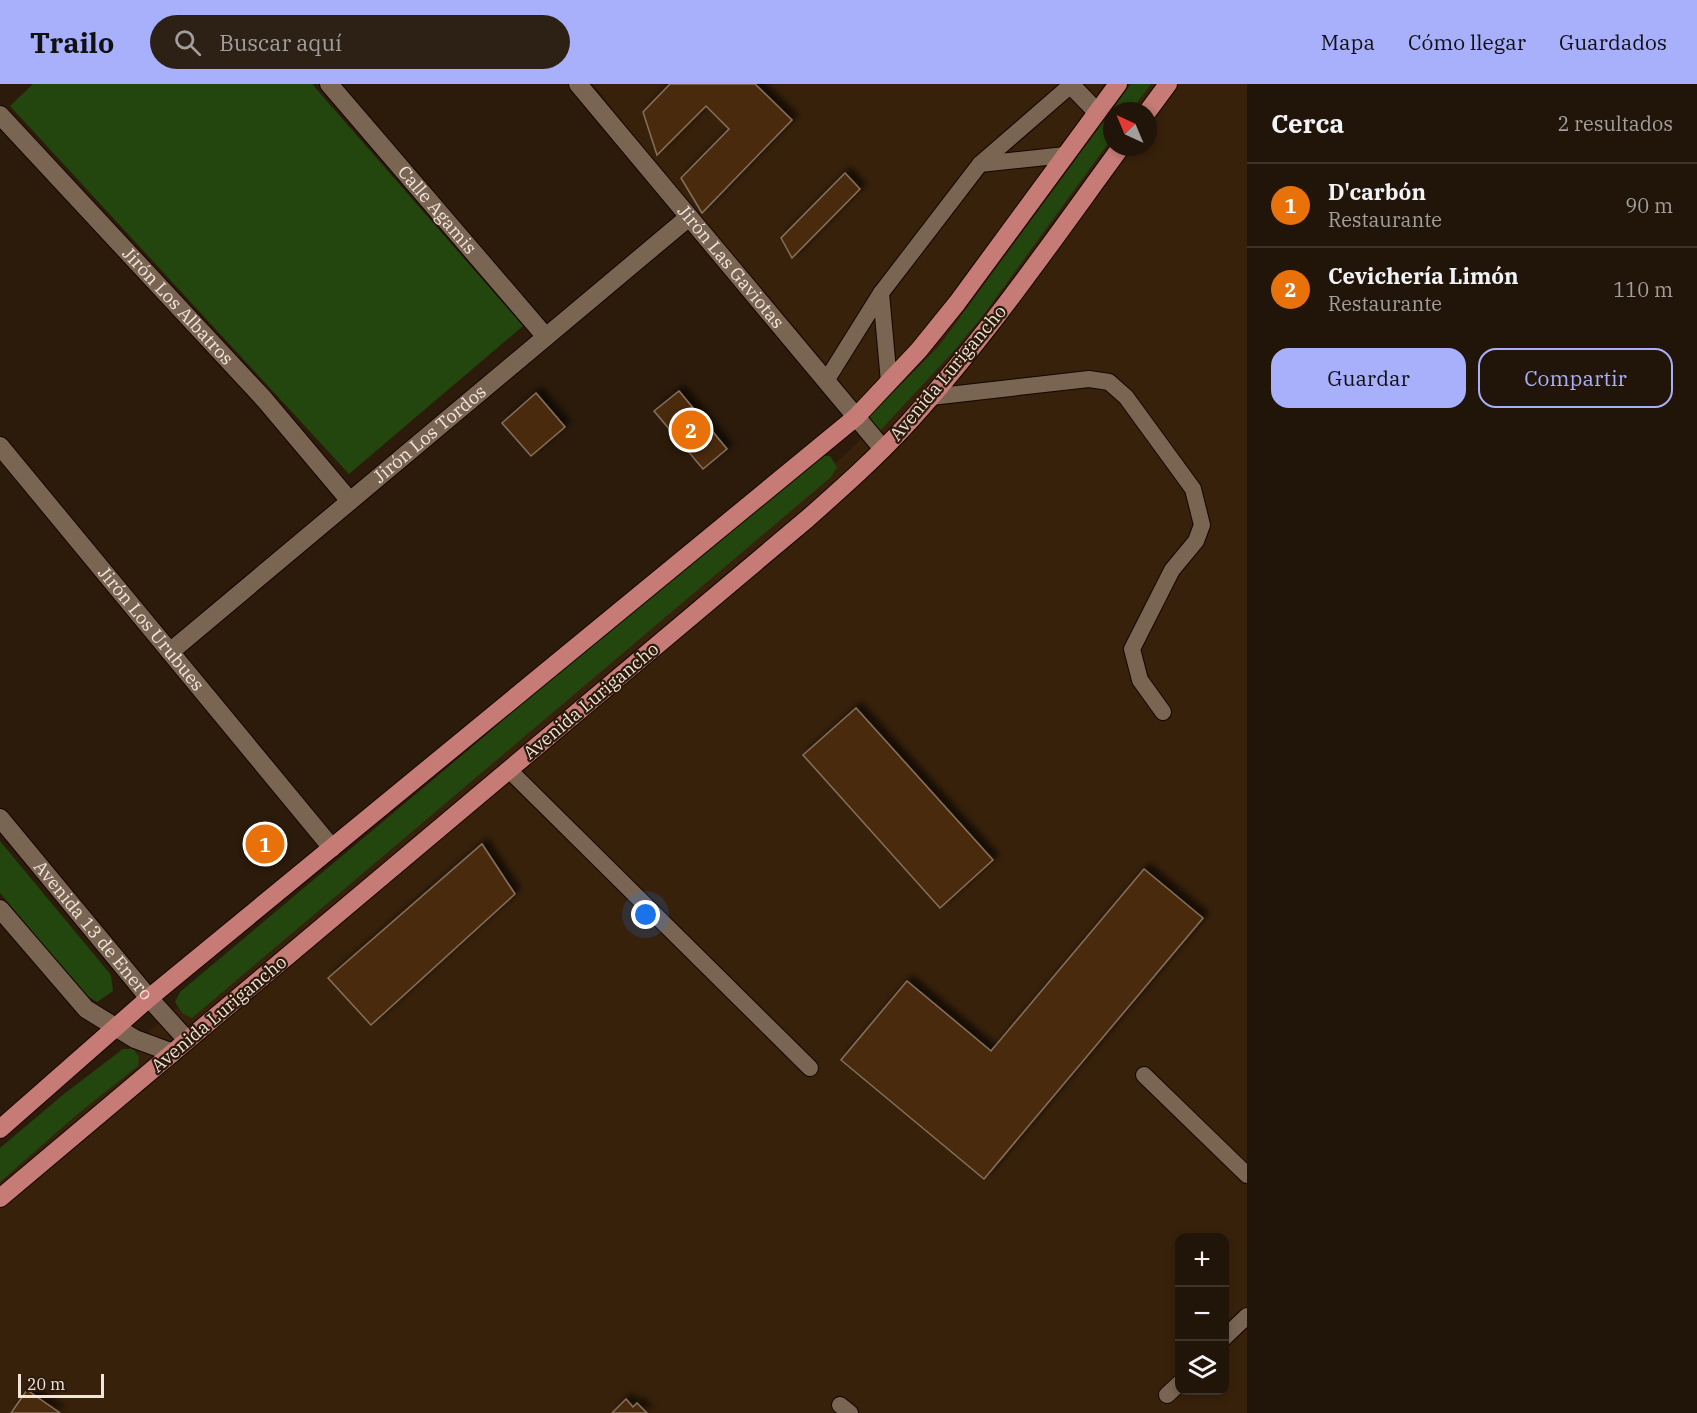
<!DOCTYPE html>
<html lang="es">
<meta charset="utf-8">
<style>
body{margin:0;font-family:"IBM Plex Serif",serif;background:#2d2116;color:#f1f3f6}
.controls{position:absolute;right:18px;bottom:18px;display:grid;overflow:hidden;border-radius:12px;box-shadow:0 3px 9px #0003}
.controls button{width:54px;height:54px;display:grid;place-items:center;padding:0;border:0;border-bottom:2px solid #3e3329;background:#211408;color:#f1f3f6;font:30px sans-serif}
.compass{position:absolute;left:1103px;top:18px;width:54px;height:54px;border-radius:50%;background:#211408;box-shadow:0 3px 9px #0003;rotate:316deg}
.scale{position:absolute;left:18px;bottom:15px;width:86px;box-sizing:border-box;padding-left:6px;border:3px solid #f1e4da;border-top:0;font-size:16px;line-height:21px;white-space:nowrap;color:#f1e4da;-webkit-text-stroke:4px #2c1b0b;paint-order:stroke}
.you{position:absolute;left:646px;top:831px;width:21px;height:21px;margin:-15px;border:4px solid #fff;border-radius:50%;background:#1a73e8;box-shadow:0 0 0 9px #1a73e833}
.badge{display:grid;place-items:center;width:39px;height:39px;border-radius:50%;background:#a8b0fc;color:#fff;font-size:20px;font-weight:700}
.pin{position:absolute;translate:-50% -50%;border:3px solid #fff;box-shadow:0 2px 6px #0006}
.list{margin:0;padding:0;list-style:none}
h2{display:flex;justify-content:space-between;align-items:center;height:78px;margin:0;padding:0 24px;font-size:26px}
h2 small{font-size:20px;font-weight:400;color:#a29e9c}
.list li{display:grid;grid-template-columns:39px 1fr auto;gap:18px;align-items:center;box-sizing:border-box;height:84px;padding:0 24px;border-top:2px solid #3e3329}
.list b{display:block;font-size:22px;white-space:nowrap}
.list p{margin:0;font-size:20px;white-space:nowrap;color:#a29e9c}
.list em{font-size:20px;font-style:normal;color:#a29e9c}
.actions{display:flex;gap:12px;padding:18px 24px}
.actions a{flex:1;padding:14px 0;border:2px solid #a8b0fc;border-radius:18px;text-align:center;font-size:21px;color:#a8b0fc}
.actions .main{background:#a8b0fc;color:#111}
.icon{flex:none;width:33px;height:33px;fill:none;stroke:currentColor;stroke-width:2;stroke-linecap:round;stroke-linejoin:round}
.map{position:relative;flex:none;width:1247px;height:1329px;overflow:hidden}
header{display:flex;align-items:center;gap:36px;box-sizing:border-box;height:84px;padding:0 30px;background:#a8b0fc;color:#111}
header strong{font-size:28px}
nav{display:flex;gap:33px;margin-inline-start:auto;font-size:21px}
.search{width:420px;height:54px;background:#2d2116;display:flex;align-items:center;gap:15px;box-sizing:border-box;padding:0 21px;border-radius:33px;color:#a29e9c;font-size:22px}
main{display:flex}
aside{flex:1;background:#211408}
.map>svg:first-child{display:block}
.built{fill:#37210b;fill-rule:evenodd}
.green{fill:#22460e}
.building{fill:#4a2b0b;stroke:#85705d;stroke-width:1.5;filter:url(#shadow)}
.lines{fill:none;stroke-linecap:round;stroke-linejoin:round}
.lane-casing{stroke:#140500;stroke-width:18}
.street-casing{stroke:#140500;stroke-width:20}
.secondary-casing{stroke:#140500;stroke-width:20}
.primary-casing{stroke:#140500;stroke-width:20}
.lane{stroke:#7a6553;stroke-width:16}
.street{stroke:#7a6553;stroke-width:18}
.secondary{stroke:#7a6553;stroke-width:18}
.primary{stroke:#c67b76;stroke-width:18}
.labels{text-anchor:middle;stroke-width:4.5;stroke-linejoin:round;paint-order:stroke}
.street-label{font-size:18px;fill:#f1e4da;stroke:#2c1b0b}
</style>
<header>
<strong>Trailo</strong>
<div class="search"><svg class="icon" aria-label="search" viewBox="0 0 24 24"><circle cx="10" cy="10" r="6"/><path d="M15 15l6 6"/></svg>Buscar aquí</div>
<nav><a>Mapa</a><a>Cómo llegar</a><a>Guardados</a></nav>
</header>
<main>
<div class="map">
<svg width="1247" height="1329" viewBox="0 0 1247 1329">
<defs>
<filter id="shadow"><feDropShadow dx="5.5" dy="-5.5" stdDeviation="3" flood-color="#0009"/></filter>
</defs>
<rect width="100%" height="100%" fill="#2c1b0b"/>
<path class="built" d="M593 0H1247V1329H0V1078L73 1011 752 445 845 371 865 350ZM1112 27H1148V63H1112ZM1180 1154H1224V1306H1180Z"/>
<g class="green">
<polygon points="33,0 312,0 523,242 349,390 10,22"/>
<polygon points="1131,0 1151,0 1131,27 1112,27 1112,54 982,233 952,269 879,348 867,335 939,262"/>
<polygon points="820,372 830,372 837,383 831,393 192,934 183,930 175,918 180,908 473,662 658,502"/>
<polygon points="0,757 111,891 113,907 97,918 84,910 0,809"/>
<polygon points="123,965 133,965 139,973 138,982 80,1028 0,1098 0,1064 64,1010"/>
</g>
<g class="building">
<polygon points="670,0 755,0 792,36 702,129 681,94 729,45 706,22 657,71 643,28"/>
<polygon points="845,89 860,105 792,174 781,154"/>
<polygon points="679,307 727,365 703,385 654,327"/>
<polygon points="536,309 565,343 531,372 502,339"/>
<polygon points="856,624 993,776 940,824 803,671"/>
<polygon points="482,760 515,810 371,941 328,894"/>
<polygon points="1144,785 1203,834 984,1095 841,976 907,897 991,967"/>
<polygon points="27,1306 60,1329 11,1329"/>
<polygon points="626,1315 633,1323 637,1319 647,1329 612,1329"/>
</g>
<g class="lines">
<defs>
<g id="lane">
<polyline points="980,80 1065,71"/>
<polyline points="881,209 889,298"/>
<polyline points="826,297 881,209 980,80 1071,1"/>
<polyline points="931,313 1089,295 1109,298 1126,313 1193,405 1202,441 1196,457 1172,486 1132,565 1140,596 1163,628"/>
<polyline points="509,686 810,984"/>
<polyline points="1144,991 1247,1091"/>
<polyline points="1224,1254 1247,1232"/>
<polyline points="1167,1311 1180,1299"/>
<polyline points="840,1321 850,1329"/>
</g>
<g id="street">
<path id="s1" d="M329 0 546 253"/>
<path id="s2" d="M578 0 883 365"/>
<path id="s3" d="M0 31 264 315 350 417"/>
<path id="s4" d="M0 362 332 764"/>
<path id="s5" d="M170 568 689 133"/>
</g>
<g id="secondary">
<polyline points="1070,0 1097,28"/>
<path id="s6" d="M0 734 149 914 187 956"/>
<polyline points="0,825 86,925 135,955 173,969"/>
</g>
<g id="primary">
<polyline points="1148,27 1168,0"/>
<polyline points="0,1045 149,914 856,333 919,266 957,219 1118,0"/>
<path d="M0 1114 807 435C842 404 877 373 909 338 987 252 1053 156 1121 63"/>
</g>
</defs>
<use href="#lane" class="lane-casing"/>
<use href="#street" class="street-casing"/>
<use href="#secondary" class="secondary-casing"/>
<use href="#primary" class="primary-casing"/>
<use href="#lane" class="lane"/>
<use href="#street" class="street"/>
<use href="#secondary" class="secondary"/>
<use href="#primary" class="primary"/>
</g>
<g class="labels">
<g class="street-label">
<text dy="6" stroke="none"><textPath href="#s1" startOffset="166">Calle Agamis</textPath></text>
<text dy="6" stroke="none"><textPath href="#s2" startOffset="238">Jirón Las Gaviotas</textPath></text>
<text dy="6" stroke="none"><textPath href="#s3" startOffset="261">Jirón Los Albatros</textPath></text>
<text transform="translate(948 289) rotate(-50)" y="6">Avenida Lurigancho</text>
<text dy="6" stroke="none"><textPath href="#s5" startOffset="339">Jirón Los Tordos</textPath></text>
<text dy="6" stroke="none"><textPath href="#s4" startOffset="237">Jirón Los Urubues</textPath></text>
<text transform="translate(591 617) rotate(-40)" y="6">Avenida Lurigancho</text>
<text dy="6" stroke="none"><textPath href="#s6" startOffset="146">Avenida 13 de Enero</textPath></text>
<text transform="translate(219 930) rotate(-40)" y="6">Avenida Lurigancho</text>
</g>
</g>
</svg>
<div class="controls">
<button>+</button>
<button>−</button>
<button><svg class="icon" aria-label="layers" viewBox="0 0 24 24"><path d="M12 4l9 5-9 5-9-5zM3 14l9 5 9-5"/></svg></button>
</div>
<svg class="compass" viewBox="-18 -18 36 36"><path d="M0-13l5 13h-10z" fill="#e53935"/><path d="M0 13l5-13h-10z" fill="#a29e9c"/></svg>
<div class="scale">20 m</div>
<div class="you"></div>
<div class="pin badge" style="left:265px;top:760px;background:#e8710a">1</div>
<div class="pin badge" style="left:691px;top:346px;background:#e8710a">2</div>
</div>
<aside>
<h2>Cerca<small>2 resultados</small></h2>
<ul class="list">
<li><span class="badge" style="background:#e8710a">1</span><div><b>D'carbón</b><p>Restaurante</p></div><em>90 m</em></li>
<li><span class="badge" style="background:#e8710a">2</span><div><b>Cevichería Limón</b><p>Restaurante</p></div><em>110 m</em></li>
</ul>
<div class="actions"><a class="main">Guardar</a><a>Compartir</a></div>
</aside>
</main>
